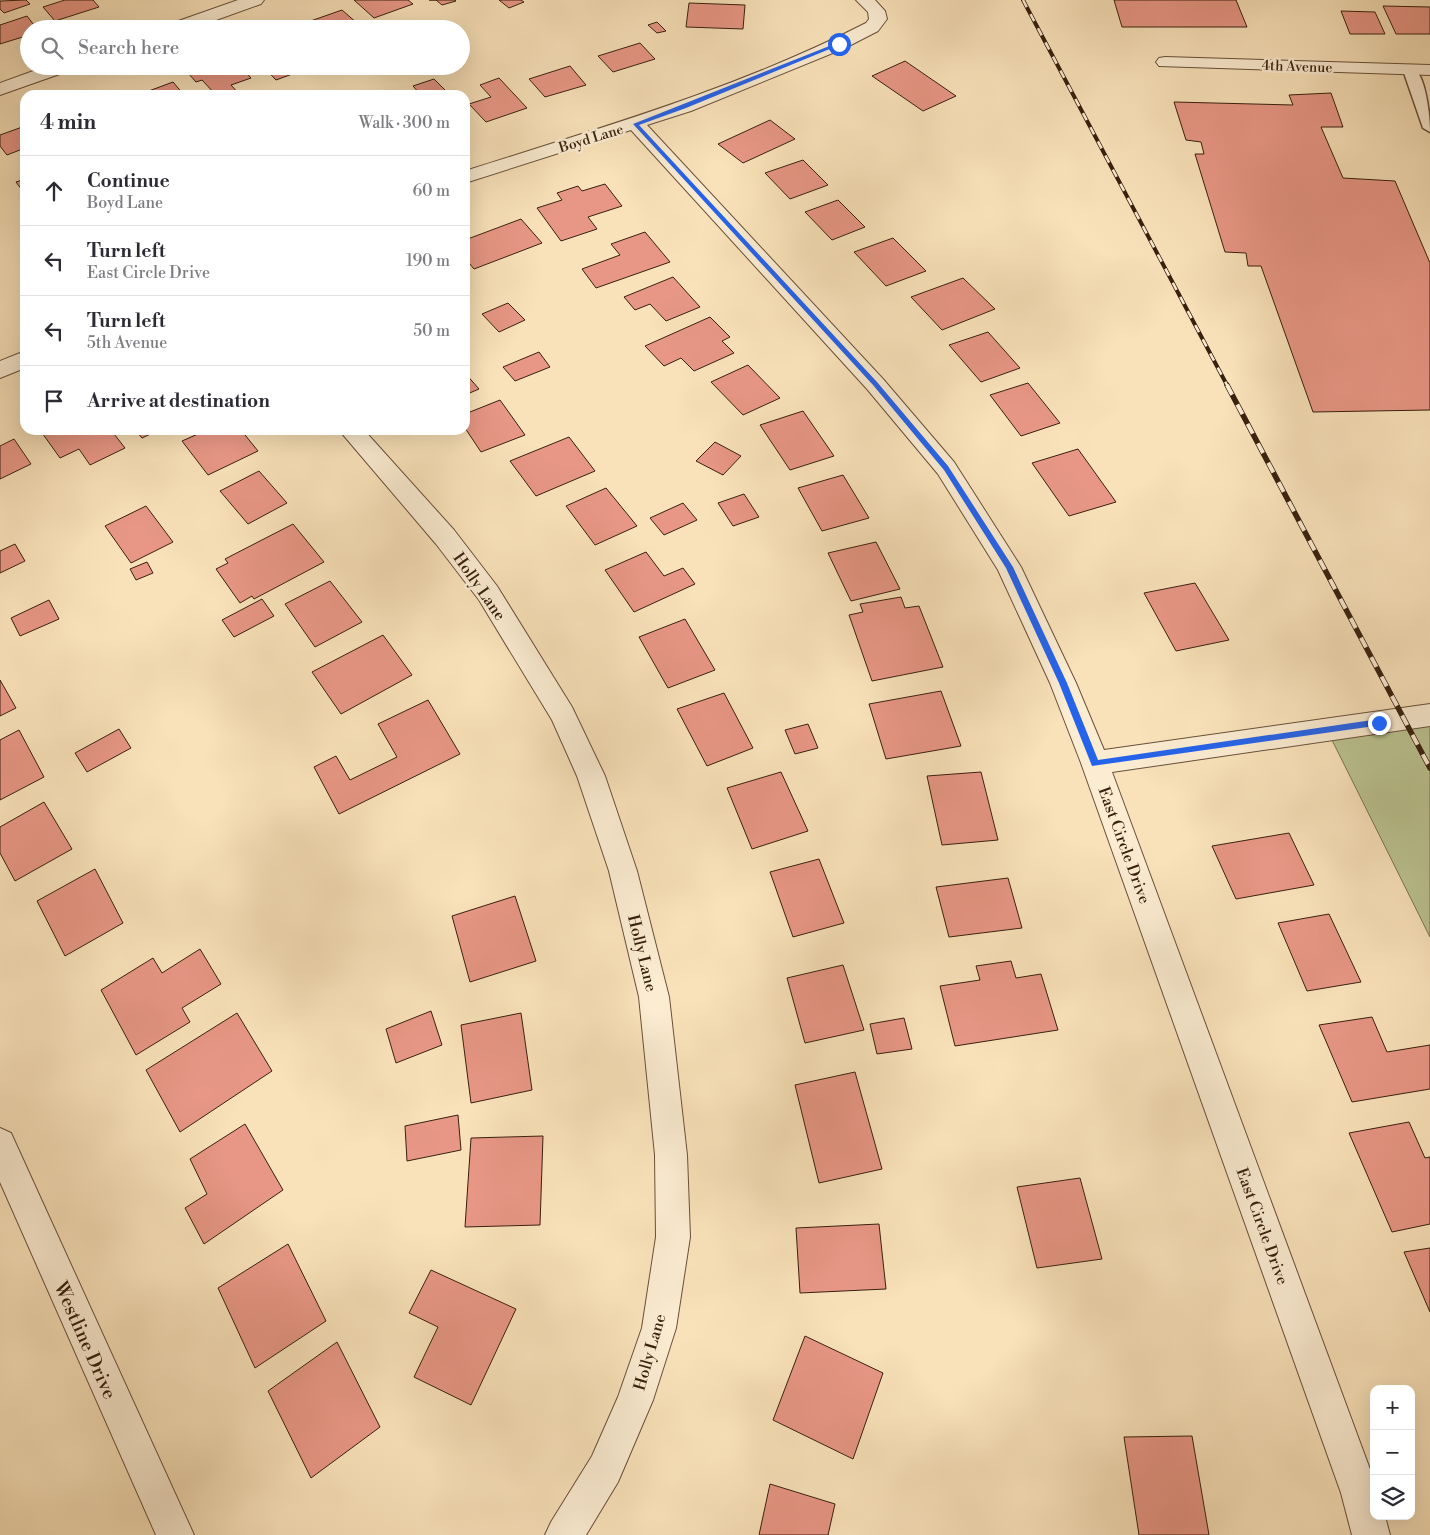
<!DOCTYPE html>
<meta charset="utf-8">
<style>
body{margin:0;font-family:"Libre Bodoni",serif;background:#f7f7f7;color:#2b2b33}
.controls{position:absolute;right:15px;bottom:15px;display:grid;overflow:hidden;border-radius:10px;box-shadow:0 5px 20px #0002}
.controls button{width:45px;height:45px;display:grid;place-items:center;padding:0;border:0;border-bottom:1px solid #e1e1e2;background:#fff;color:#2b2b33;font:25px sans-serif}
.stop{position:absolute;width:15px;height:15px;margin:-11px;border:4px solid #2563eb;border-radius:50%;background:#fff}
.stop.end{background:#2563eb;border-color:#fff;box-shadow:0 1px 5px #0008}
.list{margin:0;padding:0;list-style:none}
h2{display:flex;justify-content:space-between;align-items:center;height:65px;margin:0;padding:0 20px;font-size:21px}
h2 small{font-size:16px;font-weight:400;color:#7c7c81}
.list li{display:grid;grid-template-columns:32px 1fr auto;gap:15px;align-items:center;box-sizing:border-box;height:70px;padding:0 20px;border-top:1px solid #e1e1e2}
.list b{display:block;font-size:19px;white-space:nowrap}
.list p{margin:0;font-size:16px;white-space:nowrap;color:#7c7c81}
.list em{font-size:16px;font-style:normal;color:#7c7c81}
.icon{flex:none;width:28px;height:28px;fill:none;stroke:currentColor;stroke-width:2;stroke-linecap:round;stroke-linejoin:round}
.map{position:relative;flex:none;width:1430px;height:1535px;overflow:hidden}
.search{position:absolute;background:#fff;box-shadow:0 5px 20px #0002;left:20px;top:20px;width:450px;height:55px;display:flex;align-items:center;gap:12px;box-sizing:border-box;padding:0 18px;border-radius:28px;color:#7c7c81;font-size:19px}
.panel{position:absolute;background:#fff;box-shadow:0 5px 20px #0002;left:20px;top:90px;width:450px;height:345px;border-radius:15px}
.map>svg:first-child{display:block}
.green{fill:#bbc491;stroke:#7a7250}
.building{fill:#e89786;stroke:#38200e}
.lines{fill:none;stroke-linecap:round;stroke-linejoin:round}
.service-casing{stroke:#685039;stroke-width:3}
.minor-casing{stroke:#685039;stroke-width:2}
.service{fill:#fbecd2;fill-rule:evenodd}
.minor{fill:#fbecd2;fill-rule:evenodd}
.rail-far1-casing{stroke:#38200e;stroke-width:4}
.rail-casing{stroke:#38200e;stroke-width:5.5}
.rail-far1{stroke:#fbecd2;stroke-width:2.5;stroke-dasharray:8;stroke-linecap:butt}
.rail{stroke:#fbecd2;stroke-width:4;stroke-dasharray:11;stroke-linecap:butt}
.route{fill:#2563eb}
.labels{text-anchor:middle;stroke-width:5;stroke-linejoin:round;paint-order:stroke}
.far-street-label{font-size:14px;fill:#38200e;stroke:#fbecd2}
.street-label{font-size:16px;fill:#38200e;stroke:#fbecd2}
.near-street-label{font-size:19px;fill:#38200e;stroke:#fbecd2}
</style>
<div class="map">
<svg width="1430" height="1535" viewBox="0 0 1430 1535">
<rect width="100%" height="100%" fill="#f9e2ba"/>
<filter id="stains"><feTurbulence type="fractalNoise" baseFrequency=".004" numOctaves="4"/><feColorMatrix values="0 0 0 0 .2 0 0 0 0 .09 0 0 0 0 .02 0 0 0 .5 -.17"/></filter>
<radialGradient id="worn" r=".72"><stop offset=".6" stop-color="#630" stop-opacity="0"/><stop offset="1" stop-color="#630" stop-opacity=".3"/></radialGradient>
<polygon class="green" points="1430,714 1430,937 1327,730"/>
<g class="building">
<polygon points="26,0 30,4 4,13 0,9 0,1"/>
<polygon points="65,0 93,0 99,7 55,21 43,7"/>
<polygon points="354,0 408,0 413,4 374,18"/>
<polygon points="429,0 455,0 456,1 442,5 436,0"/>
<polygon points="499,0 521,0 524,2 509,8"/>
<polygon points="1114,0 1236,0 1247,27 1122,27"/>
<polygon points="689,3 745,5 743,29 686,27"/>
<polygon points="1383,6 1430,7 1430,34 1396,34"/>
<polygon points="342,10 358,24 345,29 307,29 302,24"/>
<polygon points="1341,11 1375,12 1385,34 1350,34"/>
<polygon points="27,16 37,29 29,29 29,35 0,44 0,25"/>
<polygon points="657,22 666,31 657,33 648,25"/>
<polygon points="640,43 655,59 613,72 598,56"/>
<polygon points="905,61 956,96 923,111 872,76"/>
<polygon points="206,66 240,66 251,78 231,85 240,95 216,95 202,80 196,82 188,73"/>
<polygon points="263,66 288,66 295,73 276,80"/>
<polygon points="335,66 358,66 342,73"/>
<polygon points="570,66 586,85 545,97 529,79"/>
<polygon points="499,78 527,108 486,122 469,104 491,97 480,85"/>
<polygon points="434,79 450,95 421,95 413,86"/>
<polygon points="173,82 184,95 138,95"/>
<polygon points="1331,93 1343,127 1321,127 1343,178 1395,181 1430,263 1430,410 1313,412 1261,266 1248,266 1246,253 1225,252 1195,154 1204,154 1201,142 1186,140 1174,102 1293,105 1289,95"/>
<polygon points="770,120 795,139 743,163 718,144"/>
<polygon points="25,126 25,148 7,155 0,146 0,135"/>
<polygon points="803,160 828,185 790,199 765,173"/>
<polygon points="25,179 25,194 16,182"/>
<polygon points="605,184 622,206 588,217 597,229 561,241 537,208 562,200 557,193 578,186 582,191"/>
<polygon points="838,200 865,227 832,240 805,212"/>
<polygon points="521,219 542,243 474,269 465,258 465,240"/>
<polygon points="645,232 670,262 596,288 582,269 620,255 611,244"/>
<polygon points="893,238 926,271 886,286 854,252"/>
<polygon points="673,277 700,307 666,321 650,304 635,310 624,297"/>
<polygon points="963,278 995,309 942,330 911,297"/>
<polygon points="508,303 525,320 499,332 482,314"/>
<polygon points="710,317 730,337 722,341 734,353 694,371 681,358 664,366 645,346"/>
<polygon points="988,332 1020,368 981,382 949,345"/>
<polygon points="539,352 550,367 515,381 503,367"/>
<polygon points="748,365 780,398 743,415 711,382"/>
<polygon points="465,373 479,389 465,395"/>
<polygon points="1028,383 1060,423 1021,436 990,395"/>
<polygon points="500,400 525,435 481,452 465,428 465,414"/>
<polygon points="803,411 834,456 790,470 760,425"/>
<polygon points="40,430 111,430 125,448 90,465 79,449 60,458"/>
<polygon points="135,430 159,430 142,438"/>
<polygon points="207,430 241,430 258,451 208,475 182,441"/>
<polygon points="569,437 595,471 536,496 510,461"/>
<polygon points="14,439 31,464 0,479 0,446"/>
<polygon points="715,442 741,456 723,475 696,461"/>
<polygon points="1078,449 1116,502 1069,516 1032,463"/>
<polygon points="259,471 287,503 248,524 220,491"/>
<polygon points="843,475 869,518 822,531 798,488"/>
<polygon points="606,488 637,526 595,545 566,506"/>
<polygon points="744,494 759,517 733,526 718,503"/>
<polygon points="683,503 697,520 664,535 650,518"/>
<polygon points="146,506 173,542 131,563 105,526"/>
<polygon points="293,524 324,562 254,599 252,596 240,603 216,569 228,563 225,559"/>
<polygon points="876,542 900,589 851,601 828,553"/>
<polygon points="15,544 25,561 0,573 0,551"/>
<polygon points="646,552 664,576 683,568 695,584 634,612 605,570"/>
<polygon points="147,562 153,573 136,580 130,569"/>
<polygon points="330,581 362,622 315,647 285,604"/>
<polygon points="1195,583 1229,640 1176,651 1144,593"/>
<polygon points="901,597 905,608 919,606 943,667 872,681 849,615 863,612 860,604"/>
<polygon points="262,599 274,616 234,637 222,620"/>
<polygon points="49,600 59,619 20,636 11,618"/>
<polygon points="685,619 715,670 668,688 639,637"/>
<polygon points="383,635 412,675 341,714 312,672"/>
<polygon points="0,680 16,708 0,716"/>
<polygon points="941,691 961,746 886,759 869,704"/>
<polygon points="724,693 753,748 707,766 677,709"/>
<polygon points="428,700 460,754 339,814 314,767 336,756 350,780 397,757 378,724"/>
<polygon points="808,724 818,748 795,754 785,730"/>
<polygon points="119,729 131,748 87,772 75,753"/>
<polygon points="19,730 44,777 0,800 0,740"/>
<polygon points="781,772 808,831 752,849 727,788"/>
<polygon points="981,772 998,840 942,845 927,776"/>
<polygon points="44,802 72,849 15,881 0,853 0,827"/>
<polygon points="1289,833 1314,885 1236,899 1212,846"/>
<polygon points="819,859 844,923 793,937 770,872"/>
<polygon points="95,869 123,923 65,956 37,901"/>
<polygon points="1008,878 1022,928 949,937 936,887"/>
<polygon points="515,896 536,961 470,982 452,916"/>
<polygon points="1329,914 1361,982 1307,991 1278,923"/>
<polygon points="200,949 221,984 182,1008 190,1022 136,1055 101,990 153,958 162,973"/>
<polygon points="1011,961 1016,978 1041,974 1058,1030 955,1046 940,986 980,980 976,966"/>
<polygon points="843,965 864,1030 805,1043 787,978"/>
<polygon points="431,1011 442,1045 396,1063 386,1029"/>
<polygon points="237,1013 272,1071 180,1132 146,1070"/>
<polygon points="521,1013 532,1090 471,1103 461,1025"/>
<polygon points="1372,1017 1387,1052 1430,1045 1430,1089 1352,1102 1319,1025"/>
<polygon points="904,1018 912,1049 877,1054 870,1024"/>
<polygon points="855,1072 882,1169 819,1183 795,1085"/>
<polygon points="458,1115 461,1150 407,1161 405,1126"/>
<polygon points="1409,1122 1425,1158 1430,1157 1430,1224 1392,1232 1349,1133"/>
<polygon points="245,1124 283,1190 204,1244 185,1208 207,1194 190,1159"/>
<polygon points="543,1136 540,1225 465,1227 471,1138"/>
<polygon points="1080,1178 1102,1259 1037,1268 1017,1187"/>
<polygon points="879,1224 886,1289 800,1293 796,1228"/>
<polygon points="288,1244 326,1321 255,1368 218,1288"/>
<polygon points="1430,1248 1430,1312 1404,1252"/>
<polygon points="431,1270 516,1309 471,1405 414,1377 438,1327 409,1313"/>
<polygon points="805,1336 883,1373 853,1459 773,1420"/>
<polygon points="337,1342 380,1427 311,1478 268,1391"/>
<polygon points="1192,1436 1209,1535 1139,1535 1124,1437"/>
<polygon points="770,1484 835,1504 828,1535 759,1535"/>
</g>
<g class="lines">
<defs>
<path id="service" d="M1410 66C1426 70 1430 118 1430 132L1423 128 1403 70Z"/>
<g id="minor">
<polygon points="238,0 264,0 261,4 191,29 164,29 167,25"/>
<path d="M856 0H875L885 11 887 19 878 31 845 48 691 111 647 125 883 379 954 462 1021 567 1076 683 1104 750 1430 704V726L1112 772 1374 1480V1516H1385L1390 1535H1352L1341 1493 1081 763 1050 683 998 570 938 474 867 389 631 130 465 183V171C600 128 739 88 866 23L869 19 868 12Z"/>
<polygon points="1165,57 1430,65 1430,75 1159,66 1156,62 1159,58"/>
<polygon points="47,66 74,66 71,70 0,95 0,83"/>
<polygon points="25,351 25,368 0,378 0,361"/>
<polygon points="339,430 364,430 454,530 497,586 572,707 605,776 637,871 669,997 687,1155 690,1237 676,1328 653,1400 618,1482 586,1535 545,1535 551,1522 592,1456 618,1397 642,1328 656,1237 655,1155 639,997 609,871 577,776 552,720 479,600 436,544"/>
<polygon points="0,1128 11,1133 194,1535 156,1535 0,1182"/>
</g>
</defs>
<use href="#service" class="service-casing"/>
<use href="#minor" class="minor-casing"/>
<use href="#service" class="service"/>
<use href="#minor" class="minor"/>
<defs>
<polyline id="rail-far1" points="1023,0 1228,387"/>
<polyline id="rail" points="1227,385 1430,768"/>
</defs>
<use href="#rail-far1" class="rail-far1-casing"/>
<use href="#rail" class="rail-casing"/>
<use href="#rail-far1" class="rail-far1"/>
<use href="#rail" class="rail"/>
</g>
<polygon class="route" points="837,43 842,44 686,108 639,125 877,382 948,466 1013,567 1067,683 1098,760 1379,719 1383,723 1382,725 1092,766 1059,683 1006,568 944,470 873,385 633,124"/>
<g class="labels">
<g class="far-street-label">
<text transform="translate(1297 66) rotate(2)" y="5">4th Avenue</text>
<text transform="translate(591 138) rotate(-17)" y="5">Boyd Lane</text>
</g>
<g class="street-label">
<text transform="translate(480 586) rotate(55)" y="6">Holly Lane</text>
<text transform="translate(1125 845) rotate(70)" y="6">East Circle Drive</text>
<text transform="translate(643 953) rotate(76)" y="6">Holly Lane</text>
<text transform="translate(1263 1226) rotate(70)" y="6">East Circle Drive</text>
<text transform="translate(649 1352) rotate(-74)" y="6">Holly Lane</text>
</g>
<g class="near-street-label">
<text transform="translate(86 1340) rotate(66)" y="7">Westline Drive</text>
</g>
</g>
<rect width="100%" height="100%" filter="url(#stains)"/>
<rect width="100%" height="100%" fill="url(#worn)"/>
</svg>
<div class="controls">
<button>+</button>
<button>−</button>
<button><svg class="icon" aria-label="layers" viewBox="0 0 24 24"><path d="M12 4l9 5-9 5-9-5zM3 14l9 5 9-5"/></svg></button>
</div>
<div class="stop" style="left:839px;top:44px"></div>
<div class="stop end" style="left:1379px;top:723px"></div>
<div class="search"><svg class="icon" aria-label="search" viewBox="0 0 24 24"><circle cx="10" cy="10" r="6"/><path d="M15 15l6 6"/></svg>Search here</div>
<section class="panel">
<h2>4 min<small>Walk · 300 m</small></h2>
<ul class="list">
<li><svg class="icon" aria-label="ahead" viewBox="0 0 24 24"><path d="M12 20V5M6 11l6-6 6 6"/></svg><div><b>Continue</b><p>Boyd Lane</p></div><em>60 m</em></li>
<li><svg class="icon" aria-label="left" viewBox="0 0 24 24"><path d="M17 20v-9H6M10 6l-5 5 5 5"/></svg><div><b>Turn left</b><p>East Circle Drive</p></div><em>190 m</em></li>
<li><svg class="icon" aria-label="left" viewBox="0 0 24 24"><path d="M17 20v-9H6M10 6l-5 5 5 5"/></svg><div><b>Turn left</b><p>5th Avenue</p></div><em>50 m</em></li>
<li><svg class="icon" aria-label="arrive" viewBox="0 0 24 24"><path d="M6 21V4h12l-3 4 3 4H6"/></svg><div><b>Arrive at destination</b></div></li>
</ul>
</section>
</div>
